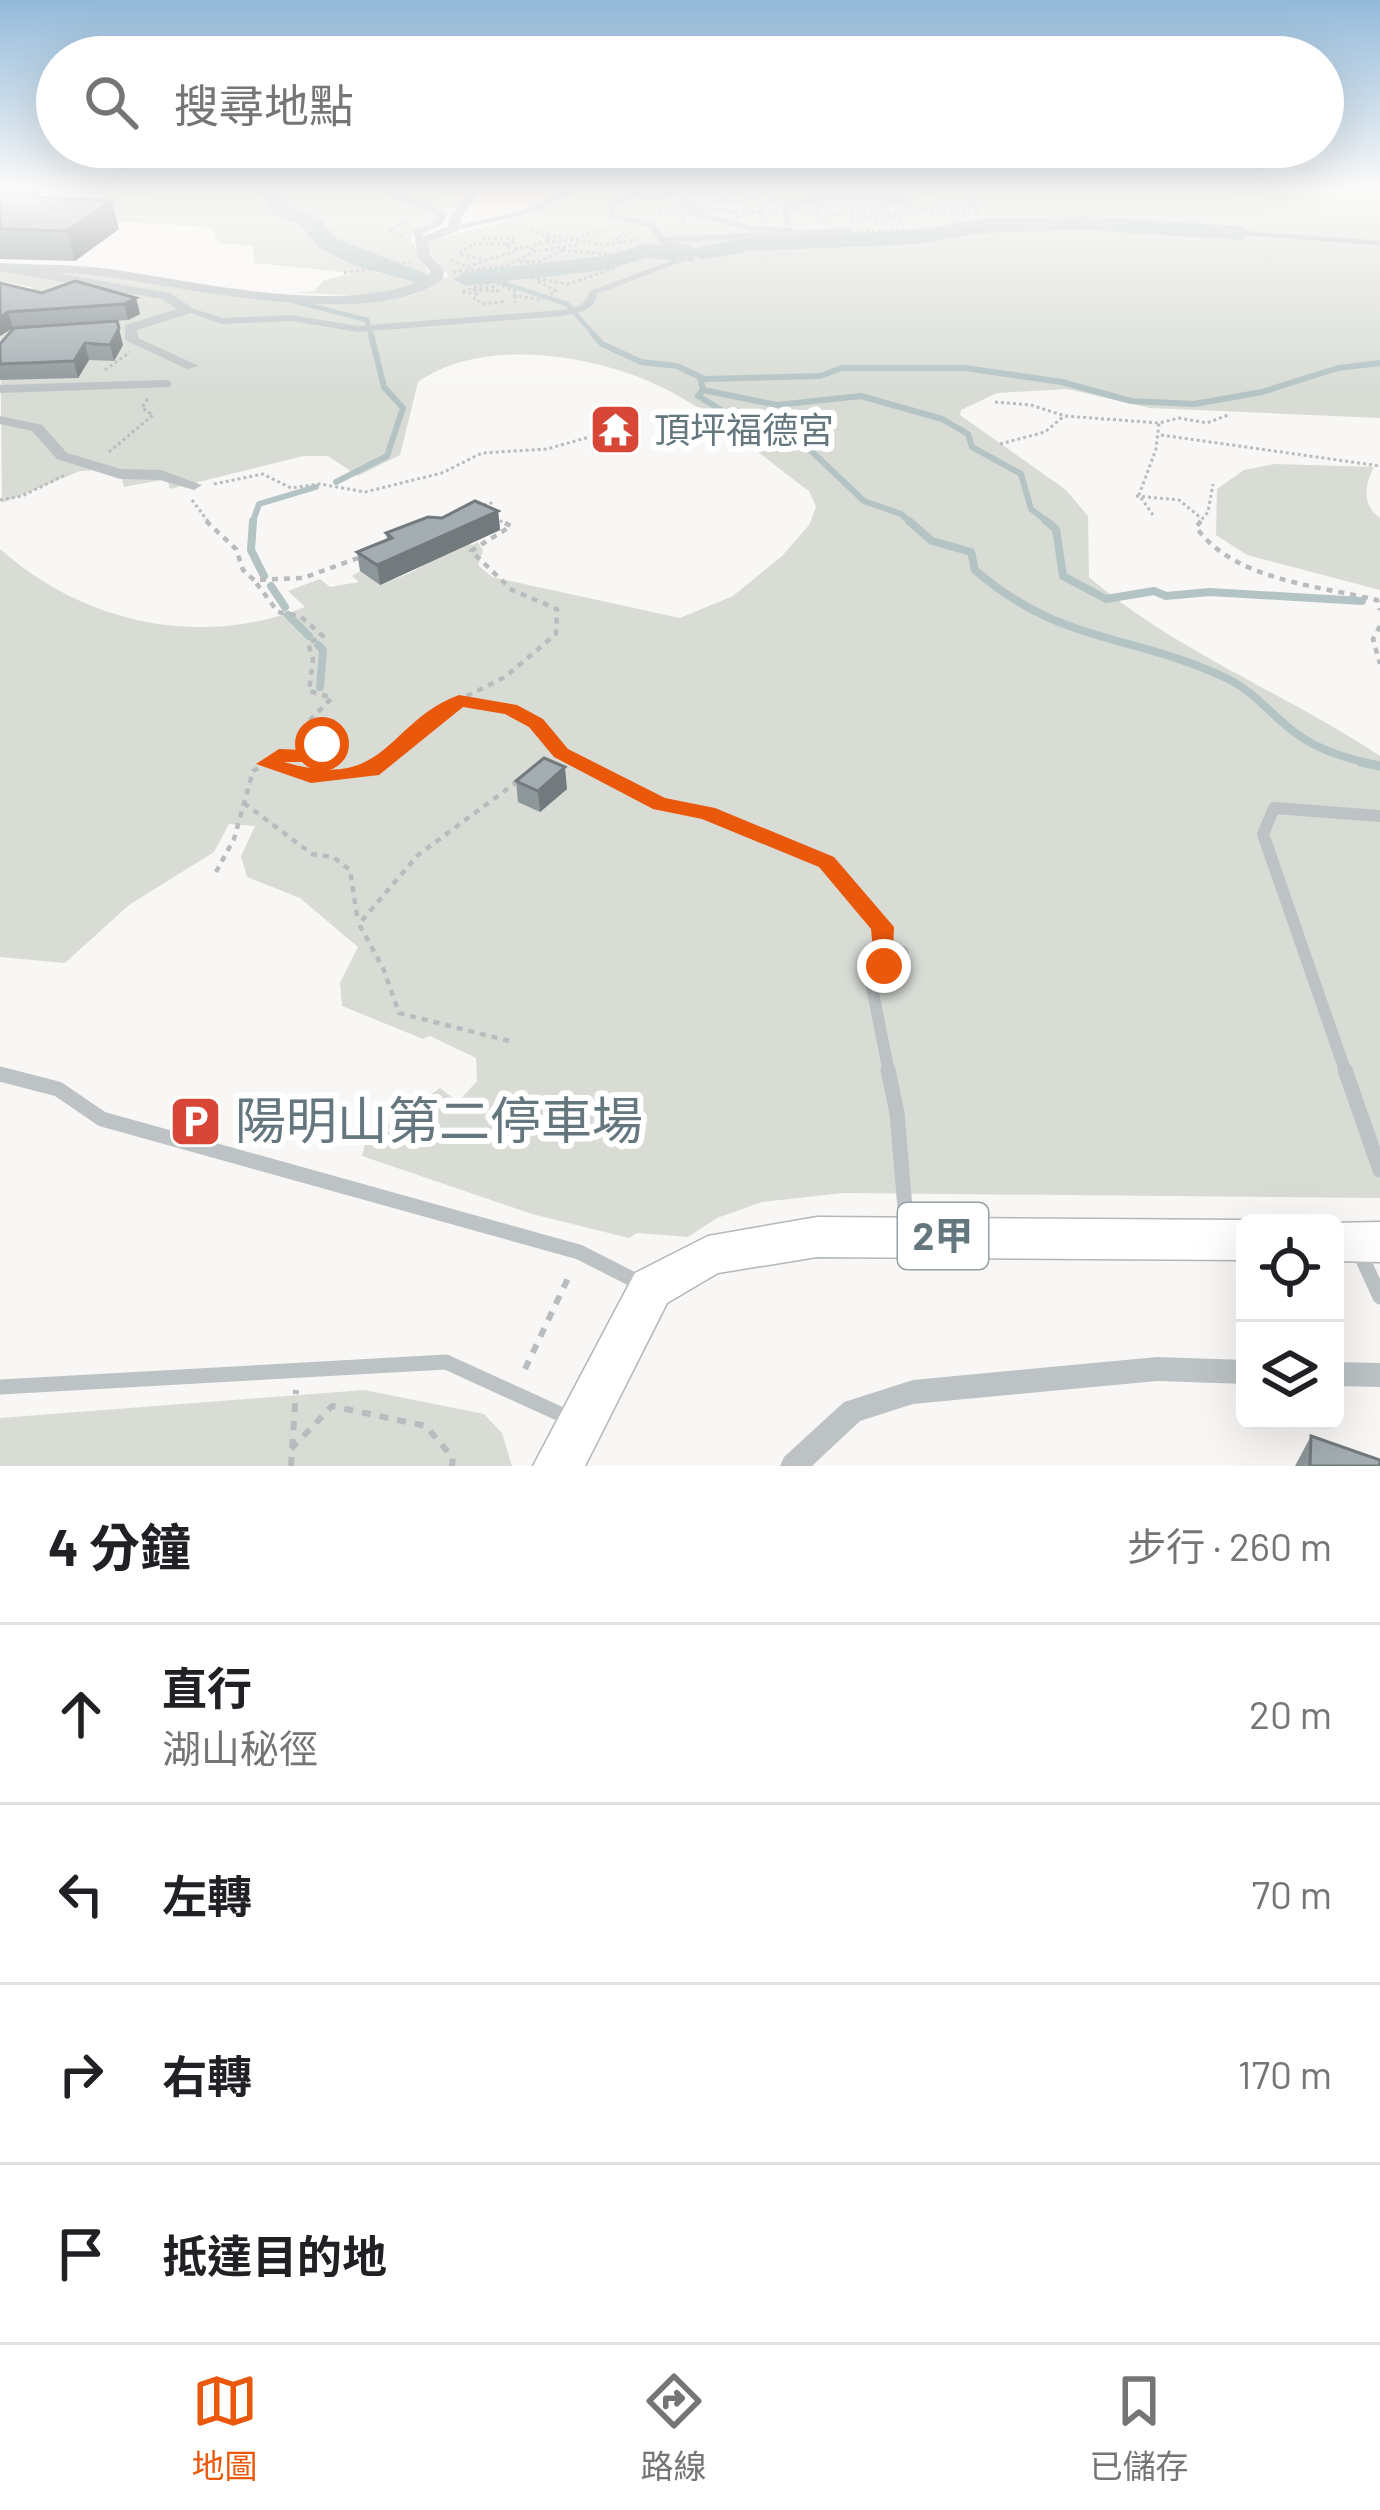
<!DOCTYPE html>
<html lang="zh-TW">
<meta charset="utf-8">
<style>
body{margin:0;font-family:Barlow,"Noto Sans TC",sans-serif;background:#f2f2f2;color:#202124}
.controls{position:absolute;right:36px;bottom:36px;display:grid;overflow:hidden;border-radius:18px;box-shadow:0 12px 48px #0002}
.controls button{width:108px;height:108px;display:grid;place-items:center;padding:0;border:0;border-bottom:3px solid #e0e0e0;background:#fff;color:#202124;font:60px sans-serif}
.stop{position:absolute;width:36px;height:36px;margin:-27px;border:9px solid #ea580c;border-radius:50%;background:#fff}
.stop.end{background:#ea580c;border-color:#fff;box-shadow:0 3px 12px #0008}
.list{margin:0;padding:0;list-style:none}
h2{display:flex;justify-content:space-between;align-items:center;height:156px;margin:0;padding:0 48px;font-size:51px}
h2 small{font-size:39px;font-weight:400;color:#757577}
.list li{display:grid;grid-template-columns:78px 1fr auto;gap:36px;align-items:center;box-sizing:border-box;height:180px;padding:0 48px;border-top:3px solid #e0e0e0}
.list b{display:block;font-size:45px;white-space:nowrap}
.list p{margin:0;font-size:39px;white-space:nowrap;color:#757577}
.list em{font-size:39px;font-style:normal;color:#757577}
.icon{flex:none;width:66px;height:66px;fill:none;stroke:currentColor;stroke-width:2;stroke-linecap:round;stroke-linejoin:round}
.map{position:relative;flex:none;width:1380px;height:1466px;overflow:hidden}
.search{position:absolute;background:#fff;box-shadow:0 12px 48px #0002;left:36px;right:36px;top:36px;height:132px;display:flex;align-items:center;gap:30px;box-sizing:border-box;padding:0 42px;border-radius:66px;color:#757577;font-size:45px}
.sheet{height:876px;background:#fff}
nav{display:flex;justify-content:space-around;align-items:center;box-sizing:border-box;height:168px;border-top:3px solid #e0e0e0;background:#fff;font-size:33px;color:#757577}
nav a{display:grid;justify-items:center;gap:6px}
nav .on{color:#ea580c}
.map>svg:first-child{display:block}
.green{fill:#d8dcd5}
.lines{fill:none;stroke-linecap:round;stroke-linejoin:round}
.stream-far3{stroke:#b4c3c4;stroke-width:4.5}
.stream-far2{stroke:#b4c3c4;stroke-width:6}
.stream-far1{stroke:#b4c3c4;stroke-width:8}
.stream{stroke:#b4c3c4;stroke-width:9}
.river{fill:#b4c3c4;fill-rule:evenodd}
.primary-casing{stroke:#b1b7ba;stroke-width:3}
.path-far2{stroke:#b8bcbe;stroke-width:3;stroke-dasharray:3 3;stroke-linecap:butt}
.path-far1{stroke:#b8bcbe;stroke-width:4.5;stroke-dasharray:6 6;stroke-linecap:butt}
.path{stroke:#b8bcbe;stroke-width:6;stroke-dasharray:9 9;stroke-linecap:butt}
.service-far2{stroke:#bdc3c5;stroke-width:6}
.service-far1{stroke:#bdc3c5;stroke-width:12}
.service{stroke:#bdc3c5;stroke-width:15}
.pedestrian{fill:#bdc3c5;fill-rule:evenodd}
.minor{fill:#bdc3c5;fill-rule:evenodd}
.tertiary{fill:#bdc3c5;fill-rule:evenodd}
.primary{fill:#fff;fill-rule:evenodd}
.pedestrian-bridge{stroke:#bdc3c5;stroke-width:9}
.wall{fill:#8d9699}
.shaded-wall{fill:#737a7d}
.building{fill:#a4aeb2;stroke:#737a7d;stroke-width:3}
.route{fill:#ea580c}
.labels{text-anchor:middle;stroke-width:12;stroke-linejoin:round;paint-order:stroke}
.far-poi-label{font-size:36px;fill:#65777e;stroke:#fff;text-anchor:start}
.shield{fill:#fff;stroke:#93a0a5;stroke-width:3}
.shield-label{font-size:39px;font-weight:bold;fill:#65777e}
.near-poi-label{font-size:51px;fill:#65777e;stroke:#fff;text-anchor:start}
</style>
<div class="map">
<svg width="1380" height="1466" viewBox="0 0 1380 1466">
<rect width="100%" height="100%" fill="#f8f7f5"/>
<g class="green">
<path d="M54 189 377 193 466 189 452 192 446 202 458 203 410 237 431 277C399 303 333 293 293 293L314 291 324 280 354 273 254 263 253 246 218 243 213 229 206 227 34 216Z"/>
<path d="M585 189H1380V418L1150 408 1067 389 997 393 961 410 960 415 1066 490 1088 516 1089 577C1175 651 1285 693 1380 756V1198L843 1193 762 1202 717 1218 688 1237 637 1233 629 1238 532 1214 362 1156 366 1140 440 1088 458 1102 477 1081 476 1058 430 1036 423 1039 342 1006 340 983 358 947 300 898 247 877 241 856 255 826 229 824 214 852 129 905 65 963 0 957V549C83 623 200 649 305 607L288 591 320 579 330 587 359 582 352 576 360 571 380 585C412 571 432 570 447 533L472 545 478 542 483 551 478 565 492 577 680 618 733 596 782 556 809 525 816 507 809 491C764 458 723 421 675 394 607 356 485 334 418 382L400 455 358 476 328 456H304L170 489 167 479 124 487 119 469 80 471 2 503 0 310 37 296 32 287 0 281V265L351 302 414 295 449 276 429 252V241L528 215Z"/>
<path d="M1275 464 1374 467C1365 484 1361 505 1380 518V590L1247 555 1216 535 1217 489 1244 470Z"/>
<polygon points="364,1390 484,1414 502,1433 512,1466 0,1466 0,1418"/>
</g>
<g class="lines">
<g class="stream-far3">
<polyline points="644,189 634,195 651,199"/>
<polyline points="927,192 948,189"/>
<polyline points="679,205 693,211"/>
<polyline points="697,214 750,228 791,230"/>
<path d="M787 224 785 209C822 190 865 195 905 202"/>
<polyline points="1241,233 1380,243"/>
<polyline points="500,282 567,304 596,337"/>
<polyline points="289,300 367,320 371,337"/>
</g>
<g class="stream-far2">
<polyline points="593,334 602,344 641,362 677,366 704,379 820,376 842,368 965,368 1062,382 1131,401 1194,404 1262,392 1338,368 1380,363"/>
<polyline points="700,377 703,390 698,396 751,428 807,447 864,501 901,514 913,524"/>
<polyline points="703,390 777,405 861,396 942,419 968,434 972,447 1021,474 1031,509 1050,524"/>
<polyline points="336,482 387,456 403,408 384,387 371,334"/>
<polyline points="252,524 259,504 316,487"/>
</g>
<g class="stream-far1">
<polyline points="253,521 251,550 264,576"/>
<path d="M909 521 932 541 971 552 975 570C1061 645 1131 633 1226 678 1255 692 1272 716 1297 734 1320 751 1347 758 1374 765"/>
<polyline points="1046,521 1056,529 1063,576 1106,599 1154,591 1166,596 1210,592 1362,601"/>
<polyline points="271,586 285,607"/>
<polyline points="288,615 309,636"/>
<polyline points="318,645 323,650 320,687"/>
</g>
<polyline class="stream" points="1361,762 1380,766"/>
<g class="river">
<polygon points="258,189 278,189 289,205 317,216 335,238 436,278 424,285 351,264 319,248 301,226 273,214"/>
<polygon points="1084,216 1241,226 1252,233 1241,240 1084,230 980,233 919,244 748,251 703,260 692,254 681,261 646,258 606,270 465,286 453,279 465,272 604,256 645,244 681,247 692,253 695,248 748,237 919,230 980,219"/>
</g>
<defs>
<g id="primary">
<polygon points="817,1217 1245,1220 1252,1223 1245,1223 1245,1260 817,1257 718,1273 667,1303 585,1466 533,1466 635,1273 708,1236"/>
<polygon points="1380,1222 1380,1262 1335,1261 1335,1223 1330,1223"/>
</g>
</defs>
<use href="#primary" class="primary-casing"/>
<g class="path-far2">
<polyline points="900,189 899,195 909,202"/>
<polyline points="670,194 672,197 655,197 675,193"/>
<polyline points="673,196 741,189"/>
<polyline points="719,202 741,190 749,196"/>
<polyline points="789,203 909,205 916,211 978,204 966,189"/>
<polyline points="823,206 814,211 821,217 841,214"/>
<polyline points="700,207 709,202 742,202 778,189"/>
<polyline points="700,209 731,210"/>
<polyline points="797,210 788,210 801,204"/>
<polygon points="729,212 752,212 739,217"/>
<polyline points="752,212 781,212 798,189"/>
<polyline points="932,212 978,214 977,206"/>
<polyline points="658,214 689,213 711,221"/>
<polyline points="853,215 850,212 905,214"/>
<polyline points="851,217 901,217 916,211"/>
<polyline points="767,219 760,213 765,201 903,197"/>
<polyline points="683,224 682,217 700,209 684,204 691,192"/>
<polyline points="531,229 550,239 532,246 532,252 576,245 572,240"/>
<polyline points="860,231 1038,229"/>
<polyline points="547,235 606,245 641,239"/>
<polyline points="402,236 389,230 407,222"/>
<polyline points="482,238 513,238 515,242 506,244"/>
<polyline points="546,242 563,242 605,229"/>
<polyline points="623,243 616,238 630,235"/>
<polygon points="473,244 506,244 514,252 486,260 459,254"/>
<polyline points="514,249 532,246"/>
<polyline points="562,250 621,256 651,249"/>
<polyline points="451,260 468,267 486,260"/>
<polyline points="520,262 539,262 563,250"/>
<polyline points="615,268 568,284 533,278 537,273 625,262 653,253"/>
<polyline points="453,272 506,266 534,252"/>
<polyline points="344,273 411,262"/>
<polyline points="505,277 461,292 477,294 474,299 485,304 507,301"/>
<polyline points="491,281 515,291 515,303"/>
<polyline points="538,281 556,291 542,299"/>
<polyline points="487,282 498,291 472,290 492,287"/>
<polyline points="513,295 542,300"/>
<polyline points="105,370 130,352"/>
<polyline points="995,402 1031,405 1065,416 1159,423 1179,418 1207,423 1228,415"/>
<polyline points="1161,435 1380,466"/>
<polyline points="1000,444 1045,432 1064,416"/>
<polyline points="109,452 153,415 142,408 149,397"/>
<polyline points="214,484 263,474 291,488 320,484 365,492 442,473 482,453 547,449 593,436"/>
<polyline points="1136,496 1179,500 1201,518"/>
<polyline points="0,500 22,496 67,474"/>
<polyline points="192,500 210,524"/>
<polyline points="478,507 491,503 492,517 507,524"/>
<polyline points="1153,515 1139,495 1156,449 1159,423"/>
<polyline points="1198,524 1208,512 1213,484"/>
</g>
<g class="path-far1">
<polyline points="206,521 236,549 243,570 254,580 303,578 358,558"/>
<path d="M1201 521 1196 527C1233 580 1319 586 1377 600L1380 610"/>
<polyline points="1380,626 1373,639 1380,664"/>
<polyline points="464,701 510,709 536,723 561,753 660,804 707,813 826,862 883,927 882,947"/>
<polyline points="267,763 311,777 372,770 449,705 505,677 556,634 557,609 512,590 471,551 511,526 501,521"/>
<polyline points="244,803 312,854 333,857 350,870 358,922"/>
<polyline points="216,872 234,839 253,771 286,753 307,757 322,744 317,726 309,721 332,698 309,691 313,659 308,643 323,636 300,616 278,612 254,580"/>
<polyline points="509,1041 399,1013 383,968 359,924 418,855 518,781"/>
</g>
<g class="path">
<polyline points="525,1369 570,1274"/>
<polyline points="291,1449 332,1406 426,1426 453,1458 452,1466"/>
<polyline points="291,1466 296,1390"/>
</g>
<polyline class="service-far2" points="664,240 849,231"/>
<g class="service-far1">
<polyline points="889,1073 870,977 903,952"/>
<polyline points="1346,1073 1263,834 1274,808 1380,816"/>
</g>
<g class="service">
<polyline points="888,1070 897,1113 907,1232"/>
<polyline points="1345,1070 1380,1170"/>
<polyline points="0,1074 58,1089 102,1119 579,1252 642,1284"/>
<polyline points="1359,1251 1380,1297"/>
<polyline points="0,1387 446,1362 571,1419"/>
</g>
<g class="pedestrian">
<polygon points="633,189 642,189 617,207 615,214 655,223 667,241 692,247 692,251 661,245 649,227 608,217 611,204"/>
<path d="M687 255 694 257 597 294C595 312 576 313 562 316L358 332 292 321 222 324 182 310 187 307 223 318 292 315 358 326 562 310C577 308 585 306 590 291Z"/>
<polygon points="1157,1357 1245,1360 1245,1384 1157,1381 913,1404 860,1421 812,1466 780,1466 784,1457 844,1402 913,1380"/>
<polygon points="1335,1362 1380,1363 1380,1387 1335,1386"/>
</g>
<g class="minor">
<polygon points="371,189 386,189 448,213 442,225 422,234 425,242 417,242 412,231 434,221 437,214"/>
<polygon points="568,189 582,189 533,213 454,231 448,228 526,209"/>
<polygon points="0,263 170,293 191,307 191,313 137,330 138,338 199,366 187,369 125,340 125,325 177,309 162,299 0,271"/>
<polygon points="166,380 171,381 171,387 0,393 0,385"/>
<polygon points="0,416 42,425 67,453 121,469 161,470 202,485 194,490 160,480 120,479 57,459 32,431 0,424"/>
</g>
<path class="tertiary" d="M469 189H481L461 218 458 231 428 242 430 255 444 270 443 279C374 332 185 287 101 276 67 272 34 273 0 271V263C34 265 68 264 101 268 195 280 343 319 429 277L430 271 417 256 415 240 448 226 449 218Z"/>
<use href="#primary" class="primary"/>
<polyline class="pedestrian-bridge" points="689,249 690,257"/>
</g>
<g class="wall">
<polygon points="0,189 38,189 39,197 119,229 75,261 0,259"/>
<polygon points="0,283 42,293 136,298 140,314 128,320 13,328 0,336"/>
<polygon points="0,344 123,345 114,361 89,360 78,378 0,380"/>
<polygon points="498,511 500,530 380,585 360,571 357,552 387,540 386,533 442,518"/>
<polygon points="516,781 567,789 540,812 518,802"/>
<polygon points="1311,1436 1380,1466 1295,1466"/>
</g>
<g class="shaded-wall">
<polygon points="9,189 38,189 40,200 0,195"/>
<polygon points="112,201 119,229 75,261 67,231"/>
<polygon points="136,298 140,314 128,320 124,304"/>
<polygon points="8,312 13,328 0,336 0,317"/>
<polygon points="119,328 123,345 114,361 110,345"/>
<polygon points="85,343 89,360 78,378 74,361"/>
<polygon points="498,511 500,530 380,585 377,565"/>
<polygon points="565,767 567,789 540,812 538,791"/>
</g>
<g class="building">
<polygon points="0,195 112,201 67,231 0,229"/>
<polygon points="75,281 136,298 124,304 8,312 0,317 0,283 42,293"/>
<polygon points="117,321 119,328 110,345 85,343 74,361 0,364 0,344 14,328"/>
<polygon points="475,501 498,511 377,565 357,552 392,538 386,533 428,517 442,518"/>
<polygon points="544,758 565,767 538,791 516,781"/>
<polygon points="1311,1436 1380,1460 1380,1466 1310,1466"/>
</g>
<linearGradient id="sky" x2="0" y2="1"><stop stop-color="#93bada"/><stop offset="0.48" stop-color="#fcfbfa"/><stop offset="1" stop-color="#fcfbfa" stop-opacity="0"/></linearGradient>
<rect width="1380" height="394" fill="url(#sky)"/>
<path class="route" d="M459 695 517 705 543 719 568 749 665 798 715 808 834 857 894 927 892 972H875L871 929 819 867 702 819 653 809 554 757 529 727 505 714 463 707 379 775 311 783 256 764 279 749 303 750 322 738 332 744 314 762H284C388 793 386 722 459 695Z"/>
<defs>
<symbol id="temple-square" viewBox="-11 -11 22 22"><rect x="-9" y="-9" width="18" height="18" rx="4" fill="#d74636" stroke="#fff"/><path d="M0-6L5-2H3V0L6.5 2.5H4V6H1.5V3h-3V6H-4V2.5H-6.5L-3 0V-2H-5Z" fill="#fff"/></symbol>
<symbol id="parking-square" viewBox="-11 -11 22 22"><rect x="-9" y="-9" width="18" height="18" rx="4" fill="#d74636" stroke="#fff"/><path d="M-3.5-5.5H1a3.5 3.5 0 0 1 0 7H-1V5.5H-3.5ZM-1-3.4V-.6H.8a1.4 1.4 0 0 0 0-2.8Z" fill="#fff"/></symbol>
</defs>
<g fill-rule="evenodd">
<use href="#temple-square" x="586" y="400" width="59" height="59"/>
<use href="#parking-square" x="166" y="1092" width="59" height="59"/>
</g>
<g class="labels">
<g class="far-poi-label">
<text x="654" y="443">頂坪福德宮</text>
</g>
<rect class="shield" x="898" y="1203" width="90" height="66" rx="9"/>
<g class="shield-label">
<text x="943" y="1250">2甲</text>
</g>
<g class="near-poi-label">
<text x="235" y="1139">陽明山第二停車場</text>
</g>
</g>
</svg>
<div class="controls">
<button><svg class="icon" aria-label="locate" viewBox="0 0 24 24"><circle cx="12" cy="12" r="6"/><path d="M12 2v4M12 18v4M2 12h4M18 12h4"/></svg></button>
<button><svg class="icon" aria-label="layers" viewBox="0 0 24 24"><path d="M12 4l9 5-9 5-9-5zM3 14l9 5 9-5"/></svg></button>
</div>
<div class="stop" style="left:322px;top:744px"></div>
<div class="stop end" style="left:884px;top:966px"></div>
<div class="search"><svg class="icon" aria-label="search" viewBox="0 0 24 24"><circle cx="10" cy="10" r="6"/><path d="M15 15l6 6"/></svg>搜尋地點</div>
</div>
<section class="sheet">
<h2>4 分鐘<small>步行 · 260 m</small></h2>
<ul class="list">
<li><svg class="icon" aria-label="ahead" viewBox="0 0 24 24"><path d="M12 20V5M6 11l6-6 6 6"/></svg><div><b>直行</b><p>湖山秘徑</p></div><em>20 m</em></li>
<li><svg class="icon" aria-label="left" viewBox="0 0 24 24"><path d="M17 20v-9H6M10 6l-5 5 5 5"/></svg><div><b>左轉</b></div><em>70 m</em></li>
<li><svg class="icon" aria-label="right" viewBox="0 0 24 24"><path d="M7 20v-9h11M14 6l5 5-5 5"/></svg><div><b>右轉</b></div><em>170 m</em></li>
<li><svg class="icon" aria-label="arrive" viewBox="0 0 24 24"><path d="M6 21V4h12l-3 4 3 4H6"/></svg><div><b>抵達目的地</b></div></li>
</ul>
</section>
<nav>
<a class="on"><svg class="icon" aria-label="map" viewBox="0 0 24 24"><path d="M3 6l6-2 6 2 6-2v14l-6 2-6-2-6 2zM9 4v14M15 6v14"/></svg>地圖</a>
<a><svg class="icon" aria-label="directions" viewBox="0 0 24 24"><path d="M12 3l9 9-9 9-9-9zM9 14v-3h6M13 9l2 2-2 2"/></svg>路線</a>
<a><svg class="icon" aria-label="saved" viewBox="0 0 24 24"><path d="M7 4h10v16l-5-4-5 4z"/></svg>已儲存</a>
</nav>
